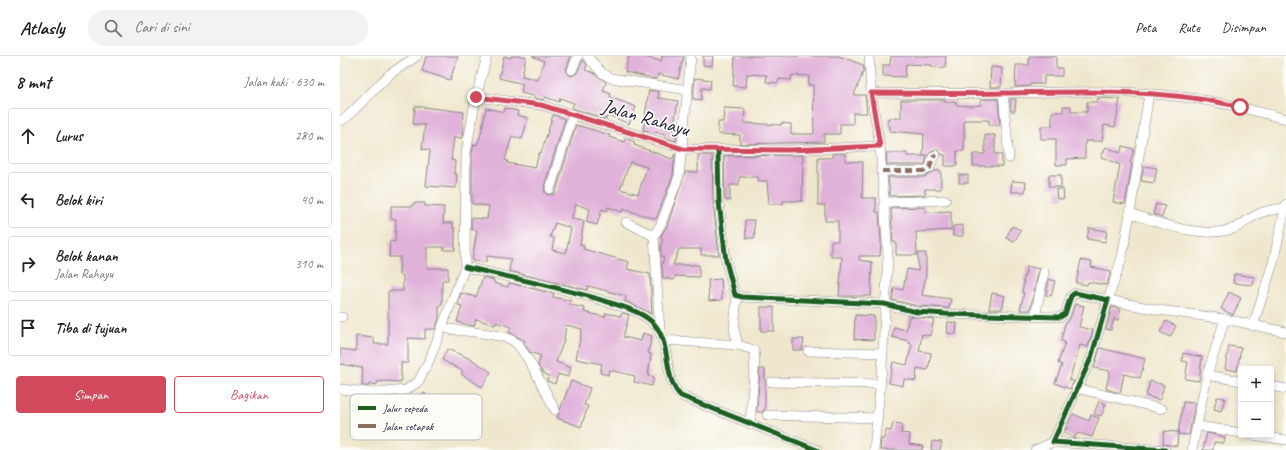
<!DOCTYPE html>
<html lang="id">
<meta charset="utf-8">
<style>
body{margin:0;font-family:Caveat,sans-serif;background:#f2f2f2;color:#202124}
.controls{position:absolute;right:12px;bottom:12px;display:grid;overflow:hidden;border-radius:4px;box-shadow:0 2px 6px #0003}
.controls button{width:36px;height:36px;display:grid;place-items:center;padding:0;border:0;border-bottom:1px solid #e0e0e0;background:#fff;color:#202124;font:20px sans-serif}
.stop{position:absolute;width:12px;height:12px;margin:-9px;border:3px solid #d1495b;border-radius:50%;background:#fff}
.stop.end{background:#d1495b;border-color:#fff;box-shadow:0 1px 4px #0008}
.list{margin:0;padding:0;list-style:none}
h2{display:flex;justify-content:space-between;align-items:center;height:52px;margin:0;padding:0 16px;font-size:17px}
h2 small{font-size:13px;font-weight:400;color:#757577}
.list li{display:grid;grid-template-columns:26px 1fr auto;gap:12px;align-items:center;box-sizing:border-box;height:56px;margin:0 8px 8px;padding:0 8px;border:1px solid #e0e0e0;border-radius:4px}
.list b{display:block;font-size:15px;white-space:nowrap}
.list p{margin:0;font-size:13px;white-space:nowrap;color:#757577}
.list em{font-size:13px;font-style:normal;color:#757577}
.actions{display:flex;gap:8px;padding:12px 16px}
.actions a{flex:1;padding:9px 0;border:1px solid #d1495b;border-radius:4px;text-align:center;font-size:14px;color:#d1495b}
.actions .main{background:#d1495b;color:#fff}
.icon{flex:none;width:22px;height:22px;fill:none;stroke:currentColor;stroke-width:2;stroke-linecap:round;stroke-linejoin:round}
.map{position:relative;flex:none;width:946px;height:394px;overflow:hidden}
header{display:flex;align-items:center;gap:24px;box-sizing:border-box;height:56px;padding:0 20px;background:#fff;border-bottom:1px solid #e0e0e0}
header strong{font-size:19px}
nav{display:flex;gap:22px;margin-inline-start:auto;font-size:14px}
.search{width:280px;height:36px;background:#f2f2f2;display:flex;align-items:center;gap:10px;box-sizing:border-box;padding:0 14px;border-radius:22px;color:#757577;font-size:15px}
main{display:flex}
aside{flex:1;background:#fff}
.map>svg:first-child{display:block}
.building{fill:#e0b1d9;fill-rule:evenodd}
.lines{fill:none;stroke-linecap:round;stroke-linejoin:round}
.street-casing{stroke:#888484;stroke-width:10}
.street{stroke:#fff;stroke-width:9}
.quiet{stroke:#8d6e63;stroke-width:4;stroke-dasharray:8 4;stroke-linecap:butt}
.cycleway-casing{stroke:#fdfcf7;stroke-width:8}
.cycleway{stroke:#1b5e20;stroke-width:5}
.route{stroke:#d1495b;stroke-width:5}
.labels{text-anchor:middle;stroke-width:3.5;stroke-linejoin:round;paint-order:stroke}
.street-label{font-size:20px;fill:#22223b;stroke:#fdfcf7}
.key{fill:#fdfcf7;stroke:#bbbbbf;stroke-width:1}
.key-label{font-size:11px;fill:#22223b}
</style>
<header>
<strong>Atlasly</strong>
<div class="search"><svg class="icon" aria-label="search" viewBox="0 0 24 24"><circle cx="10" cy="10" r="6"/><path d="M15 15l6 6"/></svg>Cari di sini</div>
<nav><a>Peta</a><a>Rute</a><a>Disimpan</a></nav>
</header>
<main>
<aside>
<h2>8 mnt<small>Jalan kaki · 630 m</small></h2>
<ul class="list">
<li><svg class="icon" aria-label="ahead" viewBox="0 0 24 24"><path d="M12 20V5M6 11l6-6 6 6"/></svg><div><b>Lurus</b></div><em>280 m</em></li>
<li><svg class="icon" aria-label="left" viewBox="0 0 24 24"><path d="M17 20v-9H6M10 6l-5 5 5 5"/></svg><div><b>Belok kiri</b></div><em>40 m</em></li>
<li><svg class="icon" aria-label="right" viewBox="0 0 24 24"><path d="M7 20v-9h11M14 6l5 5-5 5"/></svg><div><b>Belok kanan</b><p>Jalan Rahayu</p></div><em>310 m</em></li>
<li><svg class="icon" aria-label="arrive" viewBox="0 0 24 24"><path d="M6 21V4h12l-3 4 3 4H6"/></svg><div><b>Tiba di tujuan</b></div></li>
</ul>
<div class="actions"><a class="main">Simpan</a><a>Bagikan</a></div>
</aside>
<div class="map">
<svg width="946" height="394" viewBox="0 0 946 394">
<rect width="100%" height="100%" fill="#fdfcf7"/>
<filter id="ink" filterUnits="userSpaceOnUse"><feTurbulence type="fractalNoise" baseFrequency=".025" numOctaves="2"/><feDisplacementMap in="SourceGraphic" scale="8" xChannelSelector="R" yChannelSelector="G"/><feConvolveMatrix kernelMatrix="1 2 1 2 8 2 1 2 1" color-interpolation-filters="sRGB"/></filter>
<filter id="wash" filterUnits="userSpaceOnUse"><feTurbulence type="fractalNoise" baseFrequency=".012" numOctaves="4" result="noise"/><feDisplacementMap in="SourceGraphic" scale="16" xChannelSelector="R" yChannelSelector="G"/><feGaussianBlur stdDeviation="0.9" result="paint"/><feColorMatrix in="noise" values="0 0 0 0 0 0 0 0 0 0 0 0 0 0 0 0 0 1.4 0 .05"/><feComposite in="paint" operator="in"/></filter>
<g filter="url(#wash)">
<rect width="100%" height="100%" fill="#efe7cd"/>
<g id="blocks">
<g class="building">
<polygon points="86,0 118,0 110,24 82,15"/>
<polygon points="164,0 171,2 171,0 186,0 182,20 198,24 204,5 192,0 231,0 226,14 227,18 232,20 237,17 243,4 247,9 245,14 254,17 266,26 263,35 271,38 270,41 296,51 289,68 268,59 266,63 232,52 234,47 220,42 219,46 205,41 204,44 194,42 194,40 181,37 183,28 159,22"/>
<polygon points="289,0 300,0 321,5 322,0 344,0 338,23 318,18 317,23 310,22 308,20 308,21 285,16"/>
<polygon points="363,0 373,0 372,10 363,9"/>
<polygon points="395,0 499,0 523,9 524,14 514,39 525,39 527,57 513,57 513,68 500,68 500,78 484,78 484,86 400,88 400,79 378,78 378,66 383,66 384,52 405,53 404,67 441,69 441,67 451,68 451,78 474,78 473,29 468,29 469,20 452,19 451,24 439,23 438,27 426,26 427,19 407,18 406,31 393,30"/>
<polygon points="551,0 606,0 605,12 591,11 592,9 566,8 565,21 543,20 543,9 550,9"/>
<polygon points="689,0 716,0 716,12 722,12 722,20 704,20 704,28 690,28 690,30 675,31 676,9 689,9"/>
<polygon points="651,11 662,12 661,31 650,31"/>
<polygon points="355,22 371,24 370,33 362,32 361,44 353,43"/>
<polygon points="309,34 319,36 318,42 338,45 333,73 337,75 336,85 324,81 326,78 303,74"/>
<polygon points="758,42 780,43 775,71 764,69 762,85 745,85 745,102 727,103 727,109 716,109 716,83 701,83 701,70 712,70 712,56 723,56 723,50 731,50 731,56 747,56 747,46 757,46"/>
<polygon points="641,43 658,43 660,69 649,69 649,64 624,64 624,95 617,95 617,110 605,110 605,99 602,99 598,94 593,94 588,99 583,99 584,78 550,75 550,70 548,70 548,62 561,62 561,44 605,44 605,46 616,46 616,49 631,50 641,49"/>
<polygon points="670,43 676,43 675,55 671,55"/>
<polygon points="75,50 124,56 122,82 114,81 111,104 115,105 114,118 117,118 116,132 86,130 90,94 82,93 85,69 73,68"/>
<path d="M146 52 164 56 165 52 178 55 177 59 188 62 182 83 172 80 165 104 168 105 167 107 195 112 199 97H201L213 59 225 63 204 131 205 137 209 139 214 138 216 135 236 69 270 79 269 81 284 86 285 82 295 86 294 89 332 103 335 98 333 119 316 163 283 153 282 156 268 151 267 155 262 153 257 169 246 166 250 153 236 148 231 163 244 165 240 189 244 190 243 193 289 206 287 213 310 218 312 258 285 245 286 240 248 230 247 234 169 215 171 203 147 200 146 206 132 205 137 174 131 173V162L147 163 149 150 132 148V97L134 88 137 89 141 78ZM290 106 307 111 298 138 280 133ZM215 167 231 172 226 197 212 194 214 182 210 181Z"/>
<polygon points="645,79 655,79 655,98 662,98 662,110 633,110 633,98 645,98"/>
<polygon points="783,90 794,93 790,107 792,108 785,148 773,146 780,109 761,101 766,91 780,97"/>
<polygon points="546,97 567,97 567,100 587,100 585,108 583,109 547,109"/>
<polygon points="492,98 505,98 505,105 523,106 522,142 536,142 536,156 539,156 541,186 540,200 519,200 519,204 532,206 531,240 499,240 502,201 491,201 491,185 498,185 498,165 485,165 485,149 478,149 478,102 492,102"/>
<polygon points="358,99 372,99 373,147 379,199 361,199 361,193 339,193 333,209 359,209 359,221 335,220 334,224 323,222 322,209 324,201 321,200 321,189 323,184 320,181 327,170 345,116 358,116"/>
<polygon points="463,99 462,145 443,145 443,148 429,148 427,125 418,125 418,121 399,121 399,129 390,129 390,145 385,144 384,100"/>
<polygon points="804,110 817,112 814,127 801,125"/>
<polygon points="595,115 601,115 601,133 585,133 585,139 550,140 548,121 584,121"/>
<rect x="619" y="119" width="9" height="8"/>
<rect x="709" y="119" width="12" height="12"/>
<polygon points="672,125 686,126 685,136 671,136"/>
<polygon points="716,133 723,133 724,143 717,143"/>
<polygon points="73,147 85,147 85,150 104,151 103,167 113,167 113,172 115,172 115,194 104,194 104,191 87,191 87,212 108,212 108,224 102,224 102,249 99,249 99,262 95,273 85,273 85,283 68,282 68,307 61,307 61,326 46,325 37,326 37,329 29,328 29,330 22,330 23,312 0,308 0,293 16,295 16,280 34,282 34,288 48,288 48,235 63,235 63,219 59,219 60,201 49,201 50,185 55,186 56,163 51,163 51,150 73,150"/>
<polygon points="816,148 825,150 822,161 813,158"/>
<polygon points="585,151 585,156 611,155 611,174 576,176 577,199 556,199 556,186 553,186 551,152"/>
<polygon points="405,164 414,164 415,182 406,182"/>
<polygon points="623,169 623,180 613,180 613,170"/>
<polygon points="672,170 681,174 674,186 666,182"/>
<polygon points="749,172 767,175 765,186 747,183"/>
<polygon points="578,197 586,197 586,219 582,239 611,243 609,252 578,250 552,244 554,232 563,234 567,213 578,215"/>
<polygon points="741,204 752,206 751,211 771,215 767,229 748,226 747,229 736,227"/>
<polygon points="687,210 699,213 690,254 680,254 684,237 682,237 684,226 683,226"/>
<polygon points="894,218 914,221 913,229 893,227"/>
<polygon points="143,221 154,224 154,227 168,231 169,227 214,238 213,241 231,245 230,249 245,252 244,256 265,261 266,257 281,260 282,257 289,259 283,281 301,285 303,277 312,280 308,297 311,298 308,320 314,321 312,330 294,326 295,320 269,314 268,319 260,317 262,308 236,303 242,273 226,269 224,284 216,306 231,312 228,321 218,318 215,328 207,325 209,320 203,317 198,309 201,300 190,296 184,287 185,285 169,276 171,271 156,266 155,269 136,263 134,270 117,266 122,250 118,249 121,237 136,241"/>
<polygon points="381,223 382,244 369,245 368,224"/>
<polygon points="709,223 715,225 711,240 706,239"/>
<polygon points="889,236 901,242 893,259 881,253"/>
<polygon points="652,237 665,240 662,253 649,253"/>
<polygon points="735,248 744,250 739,271 753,274 748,291 740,289 729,324 734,325 730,333 715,327 722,309 718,307 725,286 721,285 725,268 731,260"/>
<rect x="421" y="251" width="13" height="24"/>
<polygon points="772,251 781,253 778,264 774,263 771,274 766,273"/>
<polygon points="515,259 534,260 534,284 514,283"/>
<polygon points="569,260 594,263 590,280 582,278 579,295 591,297 588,314 577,312 576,325 564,323 563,330 549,327 553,306 567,309 572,288 569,287 569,285 552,281 554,271 566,274"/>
<polygon points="826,265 836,270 830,281 820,276"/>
<polygon points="608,266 617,267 616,278 607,277"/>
<polygon points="453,283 464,283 462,294 453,294"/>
<polygon points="889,290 901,292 897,315 885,313"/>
<polygon points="760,292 805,303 800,322 784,318 780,337 766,333 770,315 754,312"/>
<polygon points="107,293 131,303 151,316 142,331 121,318 123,315 102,304"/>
<polygon points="843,297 862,301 859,325 845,323 848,306 842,305"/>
<polygon points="420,313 425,313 425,353 422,356 417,356"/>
<polygon points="231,325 250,332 244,349 248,350 241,371 217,362"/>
<polygon points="810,325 824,329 820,344 806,340"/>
<polygon points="85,337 93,360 81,364 73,342"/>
<polygon points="877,341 885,342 881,355 874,353"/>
<polygon points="759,345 766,348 761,360 754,358"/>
<polygon points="843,346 855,347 849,379 838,378"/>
<polygon points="733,358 749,365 751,359 759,362 752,381 738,377 734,382 724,377"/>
<polygon points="553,367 562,368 561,377 570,378 569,388 583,390 582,394 540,394 541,383 544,383 546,374 551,375"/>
<polygon points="824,375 838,376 837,390 823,388"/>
<polygon points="867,377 885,381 884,387 874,386 873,394 863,394"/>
<polygon points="592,385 602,386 600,394 591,394"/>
</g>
</g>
</g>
<g filter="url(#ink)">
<use href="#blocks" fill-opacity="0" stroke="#888484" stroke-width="1"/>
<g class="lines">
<defs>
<g id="street">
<polyline points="247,0 262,17 271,22 348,34"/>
<polyline points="529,0 531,37 540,90 548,200 542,312 534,394"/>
<polyline points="232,14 238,0"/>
<path d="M531 37C575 37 620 38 664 37 724 36 783 33 842 41 878 45 912 54 946 63"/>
<polyline points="663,37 669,102"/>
<path d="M809 38 790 157C820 167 860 183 892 173 902 170 909 162 918 158 927 154 936 153 945 152"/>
<polyline points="136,41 201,49 343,93 450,94 540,90"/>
<polyline points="0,65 7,61 50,18 77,0"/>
<polyline points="378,95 379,146 386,205 395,239 402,241 544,248 577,256 605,258 720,261 725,258 731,240 735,237 768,244 751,302 713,386 825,394"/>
<polyline points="542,115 584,115 590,112 593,101 596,99"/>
<polyline points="210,133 233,58"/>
<polyline points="545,146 606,144"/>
<polyline points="790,157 782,201 768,244 819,254 885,263 867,319 852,394"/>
<polyline points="286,166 314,180"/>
<path d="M125 211C169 221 212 230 255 242 273 248 297 253 311 265 333 284 322 323 341 340L477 394"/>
<polyline points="397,240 394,273 398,289"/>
<polyline points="0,261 2,261"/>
<polyline points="695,261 704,216"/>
<polyline points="885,263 946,276"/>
<polyline points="913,270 933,207 946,148"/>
<path d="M102 272C119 275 159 277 172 284 185 291 207 339 215 354"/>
<polyline points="320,276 314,180 321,168 339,120 351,0"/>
<polyline points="323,284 398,289 414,294 415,303 410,368"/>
<polyline points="468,295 543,297"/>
<polyline points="867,319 901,325"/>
<polyline points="431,326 541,328"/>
<polyline points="931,330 946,333"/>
<polyline points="736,332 822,353"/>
<polyline points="0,333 35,337 66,334 78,326 89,305 125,211 126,97 136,41 147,0"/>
<polyline points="427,359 538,362"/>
<polyline points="858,370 901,377"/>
<polyline points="913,379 946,384"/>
<polyline points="695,394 713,386"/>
</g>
</defs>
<use href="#street" class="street-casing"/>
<use href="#street" class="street"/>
<polyline class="quiet" points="542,115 584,115 590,112 593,101 596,99"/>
<defs>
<g id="cycleway">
<polyline points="378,95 379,146 386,205 395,239 402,241 544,248 577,256 605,258 720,261 725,258 731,240 735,237 768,244 751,302 713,386 825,394"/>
<path d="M125 211C169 221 212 230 255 242 273 248 297 253 311 265 333 284 322 323 341 340L477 394"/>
</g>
</defs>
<use href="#cycleway" class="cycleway-casing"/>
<use href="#cycleway" class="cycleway"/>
</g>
</g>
<g class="lines" filter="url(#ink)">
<path class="route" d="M136 41 201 49 343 93 450 94 540 90 531 37C575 37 620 38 664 37 743 36 823 32 900 51"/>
</g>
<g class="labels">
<g class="street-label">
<text transform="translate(306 61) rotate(16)" y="7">Jalan Rahayu</text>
</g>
</g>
<rect x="10" y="338" width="132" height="46" rx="6" class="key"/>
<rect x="18" y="350" width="18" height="4" fill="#1b5e20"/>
<rect x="18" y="368" width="18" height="4" fill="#8d6e63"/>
<g class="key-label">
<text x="43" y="356">Jalur sepeda</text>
<text x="43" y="374">Jalan setapak</text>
</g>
</svg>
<div class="controls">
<button>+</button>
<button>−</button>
</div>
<div class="stop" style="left:900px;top:51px"></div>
<div class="stop end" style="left:136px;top:41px"></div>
</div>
</main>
